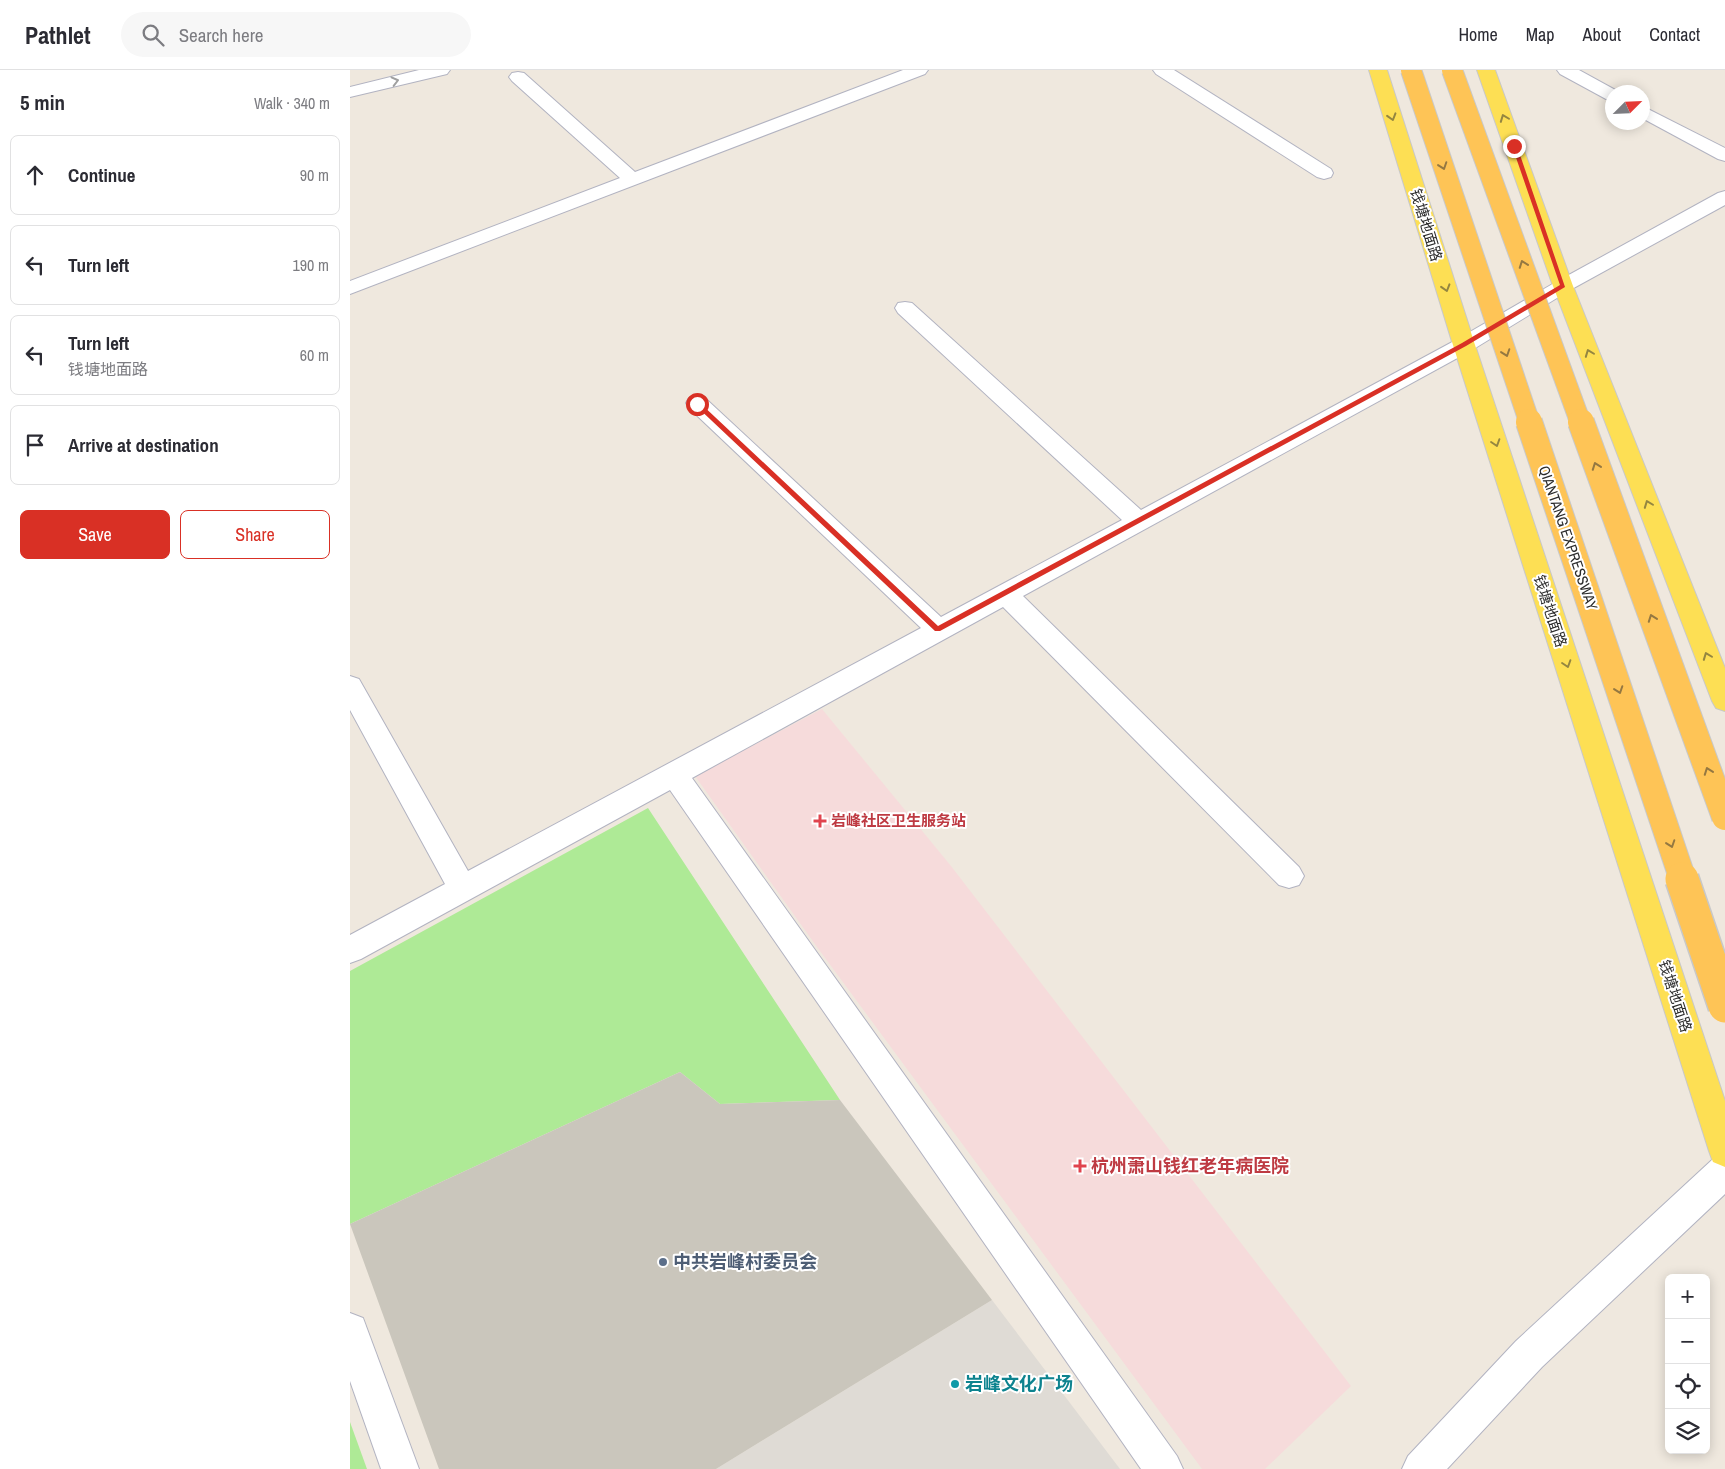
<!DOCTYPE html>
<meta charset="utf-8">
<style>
body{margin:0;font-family:"Archivo Narrow","Noto Sans SC",sans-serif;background:#f7f7f7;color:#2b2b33}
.controls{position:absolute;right:15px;bottom:15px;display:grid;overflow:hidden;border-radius:8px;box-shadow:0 2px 12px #0003}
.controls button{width:45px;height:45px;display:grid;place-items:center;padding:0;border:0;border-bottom:1px solid #e1e1e2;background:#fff;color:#2b2b33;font:25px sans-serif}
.compass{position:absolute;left:1255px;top:15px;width:45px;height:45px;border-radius:50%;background:#fff;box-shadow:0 2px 12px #0003;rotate:66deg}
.stop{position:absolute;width:15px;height:15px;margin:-11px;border:4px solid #d93025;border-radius:50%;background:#fff}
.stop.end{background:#d93025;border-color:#fff;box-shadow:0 1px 5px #0008}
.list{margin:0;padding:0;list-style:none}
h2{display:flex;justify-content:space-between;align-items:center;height:65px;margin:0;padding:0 20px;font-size:21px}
h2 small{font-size:16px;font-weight:400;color:#7c7c81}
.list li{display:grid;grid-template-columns:32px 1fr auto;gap:15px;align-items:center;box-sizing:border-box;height:80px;margin:0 10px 10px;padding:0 10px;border:1px solid #e1e1e2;border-radius:8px}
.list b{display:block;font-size:19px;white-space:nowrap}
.list p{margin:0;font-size:16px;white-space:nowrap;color:#7c7c81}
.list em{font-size:16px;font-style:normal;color:#7c7c81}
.actions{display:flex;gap:10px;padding:15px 20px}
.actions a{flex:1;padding:11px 0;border:1px solid #d93025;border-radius:8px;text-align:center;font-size:18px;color:#d93025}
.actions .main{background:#d93025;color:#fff}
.icon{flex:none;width:28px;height:28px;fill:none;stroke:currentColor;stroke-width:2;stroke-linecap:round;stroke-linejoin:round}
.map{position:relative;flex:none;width:1375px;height:1399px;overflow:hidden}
header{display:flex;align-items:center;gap:30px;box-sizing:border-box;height:70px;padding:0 25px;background:#fff;border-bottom:1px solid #e1e1e2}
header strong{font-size:24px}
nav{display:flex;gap:28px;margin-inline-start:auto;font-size:18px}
.search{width:350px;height:45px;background:#f7f7f7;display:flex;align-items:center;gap:12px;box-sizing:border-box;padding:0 18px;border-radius:28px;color:#7c7c81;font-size:19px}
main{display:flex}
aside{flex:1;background:#fff}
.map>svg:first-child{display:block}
.medical{fill:#f6dbdb}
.green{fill:#aeea96}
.plaza{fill:#dfdbd5}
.building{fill:#cac6bc}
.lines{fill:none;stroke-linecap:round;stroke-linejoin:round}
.minor-casing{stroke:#b2b3c1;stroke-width:2}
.secondary-casing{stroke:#b2b3c1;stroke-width:2}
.primary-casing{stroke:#c8c8c8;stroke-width:2}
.minor{fill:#fff;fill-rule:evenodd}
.secondary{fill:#fff;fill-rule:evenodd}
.primary{fill:#fddf54;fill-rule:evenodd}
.trunk-bridge-far2-casing{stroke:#c8c8c8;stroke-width:22;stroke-linecap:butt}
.trunk-bridge-far1-casing{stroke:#c8c8c8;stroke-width:28;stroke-linecap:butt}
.trunk-bridge-casing{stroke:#c8c8c8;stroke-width:36;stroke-linecap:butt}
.trunk-bridge-far2{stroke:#fec456;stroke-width:20}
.trunk-bridge-far1{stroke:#fec456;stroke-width:26}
.trunk-bridge{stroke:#fec456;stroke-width:33}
.oneway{stroke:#a0a0a0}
.oneway2{stroke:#948640}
.oneway3{stroke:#957841}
.route{fill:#d93025}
.health-dot{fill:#e0444e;stroke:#fff;stroke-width:2}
.service-dot{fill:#5c6f8a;stroke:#fff;stroke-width:2}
.culture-dot{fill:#0f9aa8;stroke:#fff;stroke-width:2}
.labels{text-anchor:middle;stroke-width:4;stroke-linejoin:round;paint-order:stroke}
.street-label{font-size:15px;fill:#2c2c2c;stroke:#fff}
.health-label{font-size:15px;font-weight:bold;fill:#be3a42;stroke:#fff;text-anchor:start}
.near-health-label{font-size:18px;font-weight:bold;fill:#be3a42;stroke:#fff;text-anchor:start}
.near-service-label{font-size:18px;font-weight:bold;fill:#4e5e75;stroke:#fff;text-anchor:start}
.near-culture-label{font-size:18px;font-weight:bold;fill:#0d838f;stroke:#fff;text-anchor:start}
</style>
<header>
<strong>Pathlet</strong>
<div class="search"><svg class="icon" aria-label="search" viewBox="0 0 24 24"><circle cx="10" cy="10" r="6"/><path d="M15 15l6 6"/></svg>Search here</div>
<nav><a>Home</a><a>Map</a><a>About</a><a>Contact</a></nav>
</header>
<main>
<aside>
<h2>5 min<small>Walk · 340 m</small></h2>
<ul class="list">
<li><svg class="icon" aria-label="ahead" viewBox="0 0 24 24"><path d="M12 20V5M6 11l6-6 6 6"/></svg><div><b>Continue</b></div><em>90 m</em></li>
<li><svg class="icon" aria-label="left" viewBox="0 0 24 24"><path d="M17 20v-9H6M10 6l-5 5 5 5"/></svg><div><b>Turn left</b></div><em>190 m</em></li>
<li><svg class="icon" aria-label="left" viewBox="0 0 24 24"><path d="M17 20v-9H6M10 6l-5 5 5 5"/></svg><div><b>Turn left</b><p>钱塘地面路</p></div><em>60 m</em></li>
<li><svg class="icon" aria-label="arrive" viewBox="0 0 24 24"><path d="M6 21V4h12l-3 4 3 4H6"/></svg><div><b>Arrive at destination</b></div></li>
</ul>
<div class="actions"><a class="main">Save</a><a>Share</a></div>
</aside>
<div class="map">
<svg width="1375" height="1399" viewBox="0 0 1375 1399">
<rect width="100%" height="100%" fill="#efe8de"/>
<polygon class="medical" points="472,639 601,796 1001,1316 915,1399 852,1399 467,877 345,706"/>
<g class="green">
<polygon points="298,738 490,1030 370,1034 330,1002 0,1154 0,901"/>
<polygon points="0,1352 17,1399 0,1399"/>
</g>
<polygon class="plaza" points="642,1230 770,1399 366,1399"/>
<polygon class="building" points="330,1002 370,1034 490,1030 642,1230 366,1399 89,1399 0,1154"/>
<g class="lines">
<defs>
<g id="minor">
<polygon points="553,0 578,0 575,4 0,224 0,211 270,108 162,11 159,7 162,3 168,2 174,3 285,102"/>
<polygon points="803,0 824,0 981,99 983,103 981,107 974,109 967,107 806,4"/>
<polygon points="1207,0 1229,0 1269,22 1262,22 1262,30 1256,29 1210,4"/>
<polygon points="1292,36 1375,78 1375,91 1368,89 1292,48"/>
<polygon points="1375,121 1375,135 1220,220 1122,280 673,526 949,797 954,806 949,815 939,818 929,815 653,537 342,708 827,1386 833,1399 791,1399 320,720 11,889 0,893 0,865 95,814 0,640 0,606 9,609 118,801 571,558 339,338 336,333 339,328 347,326 355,328 591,547 772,450 548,243 545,238 548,233 555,232 562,233 791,440 1106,270 1206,212 1368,123"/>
<polygon points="1375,1085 1375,1124 1192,1297 1097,1399 1052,1399 1058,1386 1166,1271 1363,1089"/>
<polygon points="0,1243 13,1248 69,1399 31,1399 0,1311"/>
</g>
<polygon id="secondary" points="69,0 100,0 97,4 0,27 0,17"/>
<g id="primary">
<polygon points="1019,0 1037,0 1125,275 1375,1031 1375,1097 1363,1092 1359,1081 1103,275"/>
<polygon points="1127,0 1145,0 1223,216 1375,598 1375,641 1366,638 1362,631 1203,216"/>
</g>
</defs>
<use href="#minor" class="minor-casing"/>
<use href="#secondary" class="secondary-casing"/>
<use href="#primary" class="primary-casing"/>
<use href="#minor" class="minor"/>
<use href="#secondary" class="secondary"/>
<use href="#primary" class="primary"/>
<defs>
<g id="trunk-bridge-far2">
<polyline points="1061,0 1180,354"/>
<polyline points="1102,0 1231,354"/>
</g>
<g id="trunk-bridge-far1">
<polyline points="1179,352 1333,810"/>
<polyline points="1231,352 1375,747"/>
</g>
<polyline id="trunk-bridge" points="1332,809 1375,936"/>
</defs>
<use href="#trunk-bridge-far2" class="trunk-bridge-far2-casing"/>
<use href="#trunk-bridge-far1" class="trunk-bridge-far1-casing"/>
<use href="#trunk-bridge" class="trunk-bridge-casing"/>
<use href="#trunk-bridge-far2" class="trunk-bridge-far2"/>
<use href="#trunk-bridge-far1" class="trunk-bridge-far1"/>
<use href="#trunk-bridge" class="trunk-bridge"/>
</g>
<defs><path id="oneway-chevron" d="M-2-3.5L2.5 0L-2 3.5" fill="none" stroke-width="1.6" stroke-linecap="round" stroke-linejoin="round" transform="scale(1.25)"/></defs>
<use class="oneway" href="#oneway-chevron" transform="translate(45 11) rotate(-14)"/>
<g class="oneway2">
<use href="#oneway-chevron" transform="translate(1042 47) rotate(73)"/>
<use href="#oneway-chevron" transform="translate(1154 48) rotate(-111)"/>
<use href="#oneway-chevron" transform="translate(1096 218) rotate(73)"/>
<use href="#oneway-chevron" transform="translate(1239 283) rotate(-111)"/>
<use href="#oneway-chevron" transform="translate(1146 373) rotate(72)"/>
<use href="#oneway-chevron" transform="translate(1298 434) rotate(-111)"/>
<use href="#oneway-chevron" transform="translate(1357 586) rotate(-111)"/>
<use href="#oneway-chevron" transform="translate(1217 594) rotate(72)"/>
</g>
<g class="oneway3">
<use href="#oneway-chevron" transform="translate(1093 96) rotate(71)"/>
<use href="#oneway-chevron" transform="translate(1173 194) rotate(-110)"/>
<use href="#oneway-chevron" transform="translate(1156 283) rotate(71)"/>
<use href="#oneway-chevron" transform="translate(1246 396) rotate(-110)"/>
<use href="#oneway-chevron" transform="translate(1302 548) rotate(-110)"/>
<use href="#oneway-chevron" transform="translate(1269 620) rotate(71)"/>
<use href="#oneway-chevron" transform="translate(1358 701) rotate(-110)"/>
<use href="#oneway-chevron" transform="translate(1321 774) rotate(71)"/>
</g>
<polygon class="route" points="1164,74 1167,76 1215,217 1116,276 590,561 585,561 344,334 349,332 588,556 1112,273 1210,215 1162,76"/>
<g class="health-dot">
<path d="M467.5 743.5h5v5h5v5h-5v5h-5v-5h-5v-5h5z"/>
<path d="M727.5 1088.5h5v5h5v5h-5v5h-5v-5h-5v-5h5z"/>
</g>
<circle class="service-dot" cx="313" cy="1192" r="5"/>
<circle class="culture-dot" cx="605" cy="1314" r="5"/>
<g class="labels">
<g class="street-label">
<text transform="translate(1076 155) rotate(73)" y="5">钱塘地面路</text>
<text transform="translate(1218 468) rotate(71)" y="5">QIANTANG EXPRESSWAY</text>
<text transform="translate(1200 541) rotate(72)" y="5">钱塘地面路</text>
<text transform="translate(1325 926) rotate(72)" y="5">钱塘地面路</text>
</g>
<g class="health-label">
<text x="481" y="756">岩峰社区卫生服务站</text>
</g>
<g class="near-health-label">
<text x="741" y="1102">杭州萧山钱红老年病医院</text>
</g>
<g class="near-service-label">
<text x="323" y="1198">中共岩峰村委员会</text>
</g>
<g class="near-culture-label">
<text x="615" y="1320">岩峰文化广场</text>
</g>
</g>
</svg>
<div class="controls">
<button>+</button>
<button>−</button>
<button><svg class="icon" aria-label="locate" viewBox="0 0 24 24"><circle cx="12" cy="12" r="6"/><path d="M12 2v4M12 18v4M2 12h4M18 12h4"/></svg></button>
<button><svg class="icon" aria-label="layers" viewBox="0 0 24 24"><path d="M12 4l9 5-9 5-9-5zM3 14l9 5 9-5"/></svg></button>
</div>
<svg class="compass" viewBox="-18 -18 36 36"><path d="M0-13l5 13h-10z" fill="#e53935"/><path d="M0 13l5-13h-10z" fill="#7c7c81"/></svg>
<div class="stop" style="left:347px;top:334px"></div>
<div class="stop end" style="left:1164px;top:76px"></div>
</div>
</main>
